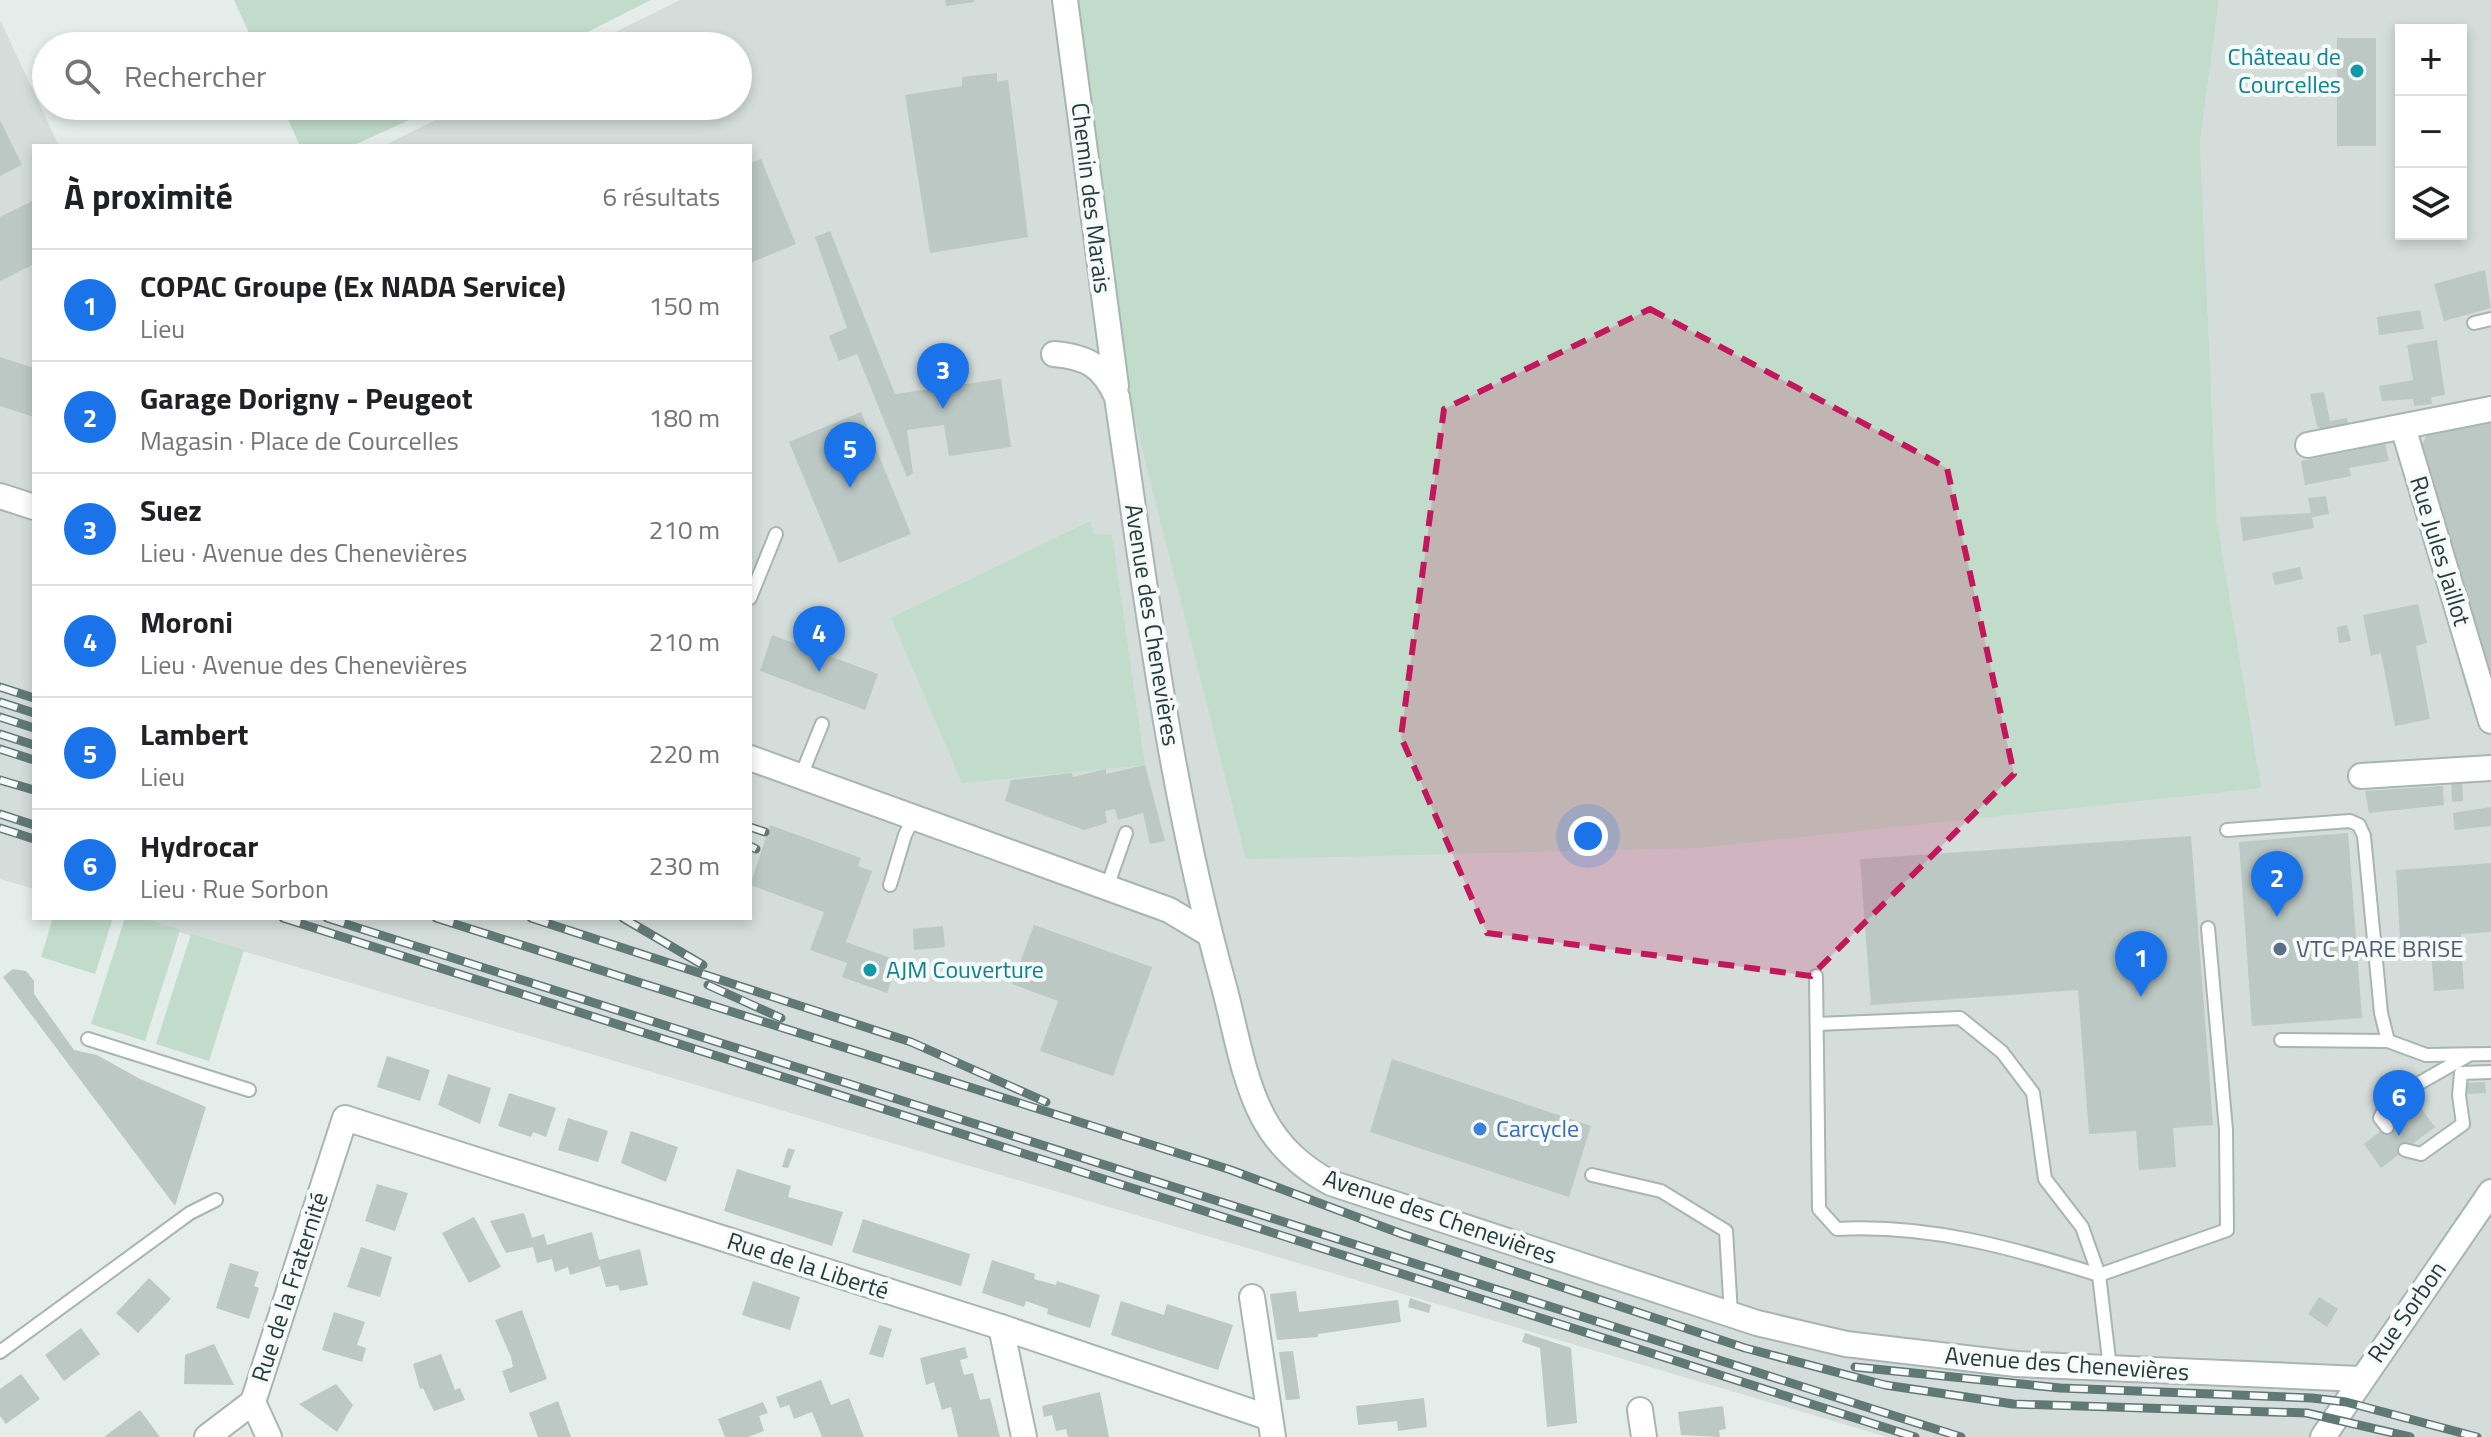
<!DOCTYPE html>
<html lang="fr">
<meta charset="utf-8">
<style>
body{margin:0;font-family:"Titillium Web",sans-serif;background:#f2f2f2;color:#202124}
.controls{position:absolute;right:24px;top:24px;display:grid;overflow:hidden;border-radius:0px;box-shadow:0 4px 12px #0003}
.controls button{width:72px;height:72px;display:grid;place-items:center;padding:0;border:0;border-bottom:2px solid #e0e0e0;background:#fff;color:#202124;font:40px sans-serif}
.you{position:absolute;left:1588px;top:836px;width:28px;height:28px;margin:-20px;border:6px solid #fff;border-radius:50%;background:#1a73e8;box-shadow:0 0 0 12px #1a73e833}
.badge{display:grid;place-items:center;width:52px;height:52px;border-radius:50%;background:#1a73e8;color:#fff;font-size:26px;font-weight:700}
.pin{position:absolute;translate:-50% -66px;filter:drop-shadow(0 2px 4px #0008)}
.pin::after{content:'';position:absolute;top:42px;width:28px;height:24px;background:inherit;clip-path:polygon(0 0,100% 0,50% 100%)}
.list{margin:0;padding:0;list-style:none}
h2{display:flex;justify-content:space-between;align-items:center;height:104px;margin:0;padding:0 32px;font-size:34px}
h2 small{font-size:26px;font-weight:400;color:#757577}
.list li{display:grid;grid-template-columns:52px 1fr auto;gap:24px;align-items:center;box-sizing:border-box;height:112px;padding:0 32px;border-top:2px solid #e0e0e0}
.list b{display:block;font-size:30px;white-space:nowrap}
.list p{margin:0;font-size:26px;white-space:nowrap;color:#757577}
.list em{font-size:26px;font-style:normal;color:#757577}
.icon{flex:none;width:44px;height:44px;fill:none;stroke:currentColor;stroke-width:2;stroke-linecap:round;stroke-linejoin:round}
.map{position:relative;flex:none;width:2491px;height:1437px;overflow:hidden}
.search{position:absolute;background:#fff;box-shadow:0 4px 12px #0003;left:32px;top:32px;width:720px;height:88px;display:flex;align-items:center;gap:20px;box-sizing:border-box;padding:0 28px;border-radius:44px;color:#757577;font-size:30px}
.panel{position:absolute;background:#fff;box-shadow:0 4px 12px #0003;left:32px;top:144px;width:720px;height:776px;border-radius:0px}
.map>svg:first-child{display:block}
.built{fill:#d4ddda;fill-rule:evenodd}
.green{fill:#c1dccb}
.building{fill:#bbc8c4}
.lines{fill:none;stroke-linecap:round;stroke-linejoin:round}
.lane-casing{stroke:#a8b5b2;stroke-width:16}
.street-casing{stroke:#a8b5b2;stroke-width:28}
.lane{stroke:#fff;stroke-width:12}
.street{stroke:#fff;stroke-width:24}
.rail-casing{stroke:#617975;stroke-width:9}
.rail{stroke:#f6faf8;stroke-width:6;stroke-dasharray:18;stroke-linecap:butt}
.marked{fill:#c2185b;fill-opacity:0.2;stroke:#c2185b;stroke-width:6;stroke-dasharray:16 10;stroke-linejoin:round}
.culture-dot{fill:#0f9aa8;stroke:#f6faf8;stroke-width:3}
.service-dot{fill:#5c6f8a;stroke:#f6faf8;stroke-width:3}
.shop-dot{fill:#3f7fe0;stroke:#f6faf8;stroke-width:3}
.labels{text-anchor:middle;stroke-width:8;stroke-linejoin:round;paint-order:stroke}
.culture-label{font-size:24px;fill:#0d838f;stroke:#f6faf8;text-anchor:end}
.street-label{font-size:24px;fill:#263d3a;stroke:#f6faf8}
.service-label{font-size:24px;fill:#4e5e75;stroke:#f6faf8;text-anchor:start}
.shop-label{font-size:24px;fill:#366cbe;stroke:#f6faf8;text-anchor:start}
</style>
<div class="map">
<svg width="2491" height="1437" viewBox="0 0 2491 1437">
<rect width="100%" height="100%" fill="#e5edea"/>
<g class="built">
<path d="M680 0H1078L1082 91 2260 788 2217 521 2200 142 2219 0H2491V1437H1887L131 918H750V146H383L464 106H738V46H587ZM2401 30H2461V234H2401Z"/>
<polygon points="0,20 59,146 34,146 34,889 0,879"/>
</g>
<g class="green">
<polygon points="234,0 651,0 560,46 255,46"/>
<polygon points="1078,0 2219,0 2200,142 2217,521 2261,788 1700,848 1246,859 1089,238"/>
<polygon points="282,106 440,106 352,146 300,146"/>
<polygon points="1090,521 1094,534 1112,535 1145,765 962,783 891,618"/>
<polygon points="53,918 113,918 95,974 41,957"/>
<polygon points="125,918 143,918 180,930 145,1041 91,1024"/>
<polygon points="191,934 244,950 209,1061 156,1044"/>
</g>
<g class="building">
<polygon points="945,0 974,0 974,2 946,6"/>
<rect x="2337" y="38" width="39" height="108"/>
<polygon points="997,73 997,82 1008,80 1028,237 930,253 905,95 962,86 962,77"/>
<polygon points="0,120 22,165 0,176"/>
<polygon points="761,159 796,244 750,263 750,163"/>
<polygon points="34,200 34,264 0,281 0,217"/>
<polygon points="830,231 895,394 1001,379 1011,447 949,456 944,425 907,430 913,473 907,477 857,354 839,361 829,336 847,328 815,237"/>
<polygon points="2485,270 2491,308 2444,321 2434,284"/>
<polygon points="2420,310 2424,329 2379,335 2377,317"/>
<polygon points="2437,340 2445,395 2431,397 2432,404 2414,406 2413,399 2382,401 2379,386 2413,380 2407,345"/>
<polygon points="0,357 34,368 34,417 0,406"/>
<polygon points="2324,392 2330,421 2347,418 2349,428 2327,432 2317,426 2310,394"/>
<polygon points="861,412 911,534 839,563 789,442"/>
<polygon points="2491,422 2491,680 2420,449 2427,435"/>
<polygon points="2385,444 2389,461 2349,468 2351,476 2305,485 2301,461"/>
<polygon points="2326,496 2329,514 2312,517 2314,528 2243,541 2240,517 2311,513 2308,498"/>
<polygon points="2300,567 2303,579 2275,585 2272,573"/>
<polygon points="2418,604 2427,643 2416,646 2430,719 2395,726 2381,653 2371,656 2363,615"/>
<polygon points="2347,625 2351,641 2339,643 2337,627"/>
<polygon points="772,635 878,674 865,710 760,671"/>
<polygon points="1145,765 1165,841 1150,844 1143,813 1118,820 1115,809 1105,811 1107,823 1084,830 1005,801 1011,780 1072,773 1073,777 1106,769 1106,774"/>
<polygon points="2451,779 2462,779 2463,801 2452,802"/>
<polygon points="2443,786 2444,805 2369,813 2365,791"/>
<polygon points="2491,807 2491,826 2455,830 2453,813"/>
<polygon points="770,825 861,858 858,866 872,871 846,942 899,961 887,993 842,977 847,963 810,950 824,912 750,885"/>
<polygon points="2348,833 2362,1018 2252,1026 2239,842"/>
<polygon points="2191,836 2213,1125 2173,1128 2176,1167 2139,1170 2136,1131 2089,1134 2078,990 1871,1005 1860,859"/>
<polygon points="2491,863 2491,932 2461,934 2464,989 2434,991 2430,936 2400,938 2396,870"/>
<polygon points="1034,925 1152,967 1113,1076 1040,1051 1058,1001 1012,984"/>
<polygon points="943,926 945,947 914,950 913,929"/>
<polygon points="13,969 26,971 34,981 34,994 74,1050 97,1055 140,1079 206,1107 175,1206 3,977"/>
<polygon points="387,1056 430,1070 420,1101 377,1087"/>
<polygon points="1392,1059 1591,1126 1569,1197 1370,1132"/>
<polygon points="448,1074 491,1088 480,1124 438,1105"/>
<polygon points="2485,1082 2486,1093 2466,1094 2465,1083"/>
<polygon points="509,1093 556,1108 546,1137 533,1132 531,1137 498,1126"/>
<polygon points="2417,1103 2435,1127 2381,1168 2364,1144"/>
<polygon points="568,1118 608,1131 598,1162 558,1150"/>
<polygon points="631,1131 678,1147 666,1182 621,1163"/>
<polygon points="788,1148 795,1150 788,1168 782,1167"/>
<polygon points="737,1169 791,1186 788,1197 843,1212 832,1246 724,1211"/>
<polygon points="377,1184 408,1193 395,1231 365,1221"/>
<polygon points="524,1213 532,1238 544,1234 547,1245 592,1232 599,1260 640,1249 648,1285 620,1291 618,1285 606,1287 600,1266 570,1275 568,1267 555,1272 552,1259 537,1263 533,1247 506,1253 490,1221"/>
<polygon points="474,1217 501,1267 469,1283 442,1233"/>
<polygon points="863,1219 970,1254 961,1286 852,1252"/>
<polygon points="361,1247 392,1257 380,1297 347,1287"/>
<polygon points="992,1260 1035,1274 1034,1279 1056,1285 1057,1281 1100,1295 1090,1328 1047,1314 1048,1309 1026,1301 1024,1307 982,1293"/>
<polygon points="230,1263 259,1272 254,1286 259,1288 249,1319 216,1308"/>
<polygon points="149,1278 171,1299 138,1333 116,1313"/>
<polygon points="753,1281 800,1297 790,1330 742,1315"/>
<polygon points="1296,1291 1299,1312 1398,1300 1401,1322 1318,1334 1318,1337 1277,1340 1270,1294"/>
<polygon points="2319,1297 2338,1309 2327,1327 2308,1314"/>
<polygon points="1410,1298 1431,1305 1429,1313 1408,1307"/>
<polygon points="1121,1301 1164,1315 1167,1304 1233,1325 1218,1370 1111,1335"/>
<polygon points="522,1310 547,1379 510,1393 502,1371 513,1367 511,1357 495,1320"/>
<polygon points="334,1312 365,1322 357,1345 366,1348 362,1362 322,1350"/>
<polygon points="879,1325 892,1329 883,1358 869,1354"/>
<polygon points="81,1328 100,1354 64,1381 45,1355"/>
<polygon points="1525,1333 1571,1348 1577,1423 1547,1427 1540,1348 1522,1342"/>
<polygon points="214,1344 234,1385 184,1384 185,1355"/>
<polygon points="965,1347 968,1358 960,1360 964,1375 973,1373 980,1400 990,1398 1000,1437 958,1437 951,1407 942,1410 934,1382 926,1385 920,1358"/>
<polygon points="1293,1351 1300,1399 1286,1400 1279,1352"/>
<polygon points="441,1354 455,1390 460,1388 465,1400 434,1411 423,1388 420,1389 413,1364"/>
<polygon points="21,1374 40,1399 6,1424 0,1416 0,1389"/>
<polygon points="821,1380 831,1405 849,1398 864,1437 822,1437 812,1412 794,1419 789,1405 780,1408 776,1397"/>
<polygon points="336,1384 353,1405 337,1432 299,1404"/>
<polygon points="1100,1392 1109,1437 1068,1437 1066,1429 1056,1431 1052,1415 1044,1417 1042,1406"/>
<polygon points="1424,1398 1427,1427 1398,1431 1397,1421 1358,1425 1356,1406"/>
<polygon points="558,1401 571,1437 538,1437 529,1413"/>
<polygon points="763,1402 768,1413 759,1416 764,1431 748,1437 725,1437 718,1419"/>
<polygon points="1723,1406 1726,1429 1719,1430 1720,1437 1681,1435 1678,1412"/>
<polygon points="140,1410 160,1437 104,1437"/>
</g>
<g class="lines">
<defs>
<g id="lane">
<polyline points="2474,323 2491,319"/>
<polyline points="750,598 776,534"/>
<polyline points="801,776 822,724"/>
<polyline points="2227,830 2350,821 2359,825 2364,836 2381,1013 2388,1041 2426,1055 2491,1054"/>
<polyline points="890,885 905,835 914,817"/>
<polyline points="1107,887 1126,833"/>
<path d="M1816 976 1819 1209 1837 1229C1929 1224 2013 1248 2099 1275"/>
<polyline points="1817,1024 1960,1018 2002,1052 2033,1093 2045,1179 2082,1227 2099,1275"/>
<polyline points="88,1039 249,1090"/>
<polyline points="2281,1040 2388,1041"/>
<polyline points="2387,1127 2380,1118 2388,1101 2467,1056"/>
<polyline points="2405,1150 2421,1154 2463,1124 2459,1095 2461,1073 2491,1072"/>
<polyline points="1592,1175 1661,1191 1726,1231 1731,1314"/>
<polyline points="0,1352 190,1213 216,1200"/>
<polyline points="2110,1368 2099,1275 2227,1230 2226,1130 2208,928"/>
</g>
<g id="street">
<polyline points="1065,0 1116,386"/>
<path d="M1054 354C1088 357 1103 366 1117 397 1146 593 1170 791 1223 983 1235 1026 1242 1077 1263 1117 1279 1147 1301 1167 1331 1183L1757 1323 1846 1344 2016 1364 2360 1379"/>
<polyline points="2403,427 2491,721"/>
<polyline points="2308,445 2491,409"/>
<polyline points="0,496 34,507"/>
<polyline points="750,758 1169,910 1209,934"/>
<polyline points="2361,776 2491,768"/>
<polyline points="1252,1297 1273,1437"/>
<polyline points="1001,1327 1024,1437"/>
<polyline points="253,1402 269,1437"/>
<polyline points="1640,1410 1644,1437"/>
<polyline points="207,1437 253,1402 345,1118 1001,1327 1270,1418"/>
<polyline points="2323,1437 2491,1192"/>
</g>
</defs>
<use href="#lane" class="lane-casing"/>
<use href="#street" class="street-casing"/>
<use href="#lane" class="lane"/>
<use href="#street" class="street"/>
<defs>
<g id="rail">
<polyline points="0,687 34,698"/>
<polyline points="0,702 34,713"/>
<polyline points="0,717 34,728"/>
<polyline points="0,734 34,745"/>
<polyline points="0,749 34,760"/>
<polyline points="0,780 34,790"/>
<polyline points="0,814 34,825"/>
<polyline points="750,827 765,832"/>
<polyline points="0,828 34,839"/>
<polyline points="750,846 756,849"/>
<polyline points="283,918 1915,1437"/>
<polyline points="327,918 1961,1437"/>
<polyline points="436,918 1231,1170 1402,1234 1745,1348 1885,1385 2013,1404 2307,1413 2410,1437"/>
<polyline points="531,918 911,1042 1046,1102"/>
<polyline points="623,918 703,965"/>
<polyline points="708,985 781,1018"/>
<polyline points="1855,1367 2060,1388 2312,1398 2346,1402 2477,1437"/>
</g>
</defs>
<use href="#rail" class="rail-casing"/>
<use href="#rail" class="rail"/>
</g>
<path class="marked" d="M1650 309 1947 468 2014 774 1811 976 1487 933 1401 737 1444 409Z"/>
<g class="culture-dot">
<circle cx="2357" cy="71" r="8"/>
<circle cx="870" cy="970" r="8"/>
</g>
<circle class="service-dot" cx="2280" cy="949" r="8"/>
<circle class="shop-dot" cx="1480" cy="1129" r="8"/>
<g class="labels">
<g class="culture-label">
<text x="2341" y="65">Château de<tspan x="2341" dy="28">Courcelles</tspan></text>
<text x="886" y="978" text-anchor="start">AJM Couverture</text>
</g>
<g class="street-label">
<text transform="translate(1091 198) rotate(83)" y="8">Chemin des Marais</text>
<text transform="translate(2440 551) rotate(73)" y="8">Rue Jules Jaillot</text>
<text transform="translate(1152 625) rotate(81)" y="8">Avenue des Chenevières</text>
<text transform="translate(1440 1217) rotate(19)" y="8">Avenue des Chenevières</text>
<text transform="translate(808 1266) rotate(18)" y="8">Rue de la Liberté</text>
<text transform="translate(290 1287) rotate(-72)" y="8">Rue de la Fraternité</text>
<text transform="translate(2407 1312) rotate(-55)" y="8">Rue Sorbon</text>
<text transform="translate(2067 1364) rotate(4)" y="8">Avenue des Chenevières</text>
</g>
<g class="service-label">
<text x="2296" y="957">VTC PARE BRISE</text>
</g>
<g class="shop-label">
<text x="1496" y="1137">Carcycle</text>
</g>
</g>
</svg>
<div class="controls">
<button>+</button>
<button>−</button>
<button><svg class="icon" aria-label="layers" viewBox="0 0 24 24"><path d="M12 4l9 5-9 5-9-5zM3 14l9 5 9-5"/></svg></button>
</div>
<div class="you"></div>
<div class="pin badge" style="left:2141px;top:997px">1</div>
<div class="pin badge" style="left:2277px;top:917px">2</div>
<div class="pin badge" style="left:943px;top:409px">3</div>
<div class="pin badge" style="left:819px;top:672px">4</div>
<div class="pin badge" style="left:850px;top:488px">5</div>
<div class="pin badge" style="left:2399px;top:1136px">6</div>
<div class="search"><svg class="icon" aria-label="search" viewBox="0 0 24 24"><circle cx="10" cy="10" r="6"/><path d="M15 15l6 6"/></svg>Rechercher</div>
<section class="panel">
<h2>À proximité<small>6 résultats</small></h2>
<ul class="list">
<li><span class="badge">1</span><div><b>COPAC Groupe (Ex NADA Service)</b><p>Lieu</p></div><em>150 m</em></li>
<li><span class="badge">2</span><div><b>Garage Dorigny - Peugeot</b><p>Magasin · Place de Courcelles</p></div><em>180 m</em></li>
<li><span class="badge">3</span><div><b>Suez</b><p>Lieu · Avenue des Chenevières</p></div><em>210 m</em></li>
<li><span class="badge">4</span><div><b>Moroni</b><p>Lieu · Avenue des Chenevières</p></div><em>210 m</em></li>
<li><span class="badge">5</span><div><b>Lambert</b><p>Lieu</p></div><em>220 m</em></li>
<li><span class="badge">6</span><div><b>Hydrocar</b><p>Lieu · Rue Sorbon</p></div><em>230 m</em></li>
</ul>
</section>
</div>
